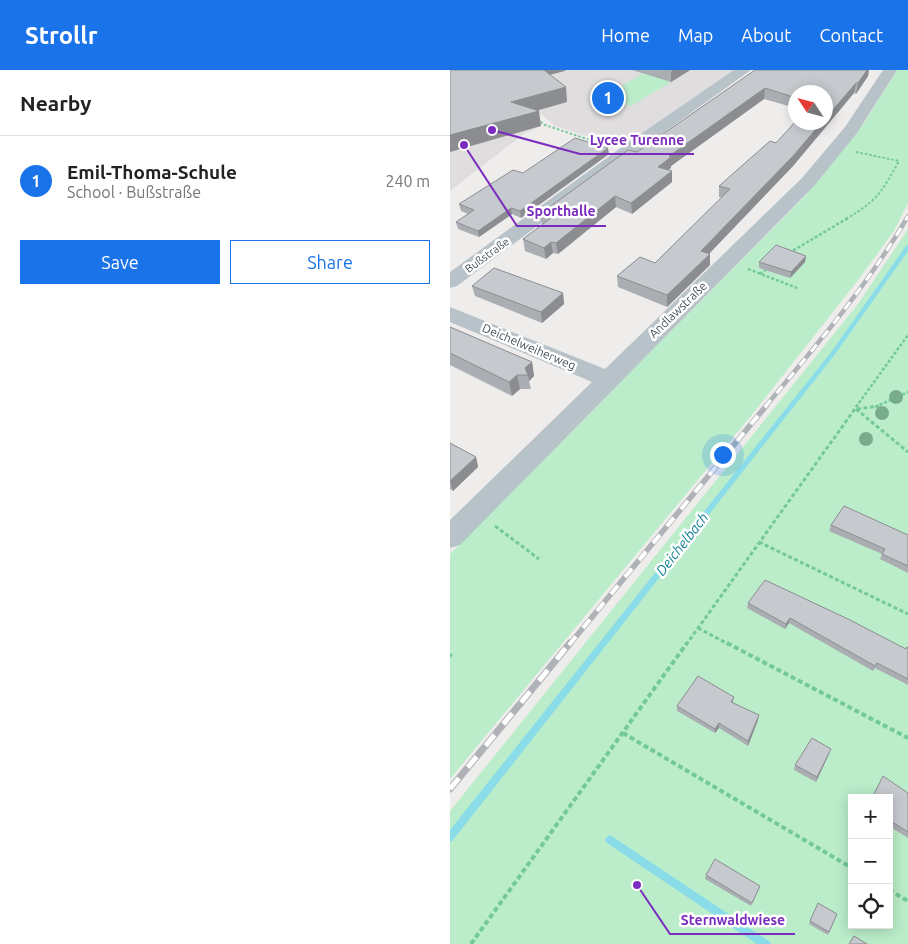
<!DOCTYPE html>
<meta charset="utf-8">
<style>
body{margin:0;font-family:Ubuntu,sans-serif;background:#f6f6f6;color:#222}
.controls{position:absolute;right:15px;bottom:15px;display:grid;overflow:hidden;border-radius:0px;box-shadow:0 2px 12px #0003}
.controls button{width:45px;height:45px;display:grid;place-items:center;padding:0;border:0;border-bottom:1px solid #e0e0e0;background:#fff;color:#222;font:25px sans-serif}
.compass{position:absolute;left:338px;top:15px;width:45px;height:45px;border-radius:50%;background:#fff;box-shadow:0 2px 12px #0003;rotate:306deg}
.you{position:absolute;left:272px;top:384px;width:18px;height:18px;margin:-12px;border:4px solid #fff;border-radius:50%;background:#1a73e8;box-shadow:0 0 0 8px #1a73e833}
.badge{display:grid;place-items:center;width:32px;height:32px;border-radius:50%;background:#1a73e8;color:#fff;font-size:16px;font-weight:700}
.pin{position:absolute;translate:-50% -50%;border:2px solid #fff;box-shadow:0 1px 5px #0006}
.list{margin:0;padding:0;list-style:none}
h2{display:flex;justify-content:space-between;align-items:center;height:65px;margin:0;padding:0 20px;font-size:21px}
h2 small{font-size:16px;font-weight:400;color:#767676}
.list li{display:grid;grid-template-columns:32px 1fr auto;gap:15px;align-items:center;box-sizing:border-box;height:90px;padding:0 20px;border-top:1px solid #e0e0e0}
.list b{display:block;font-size:19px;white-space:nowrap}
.list p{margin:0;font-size:16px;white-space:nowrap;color:#767676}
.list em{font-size:16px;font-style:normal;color:#767676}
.actions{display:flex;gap:10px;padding:15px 20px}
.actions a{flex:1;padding:11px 0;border:1px solid #1a73e8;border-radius:0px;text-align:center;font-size:18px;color:#1a73e8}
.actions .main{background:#1a73e8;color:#fff}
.icon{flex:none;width:28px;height:28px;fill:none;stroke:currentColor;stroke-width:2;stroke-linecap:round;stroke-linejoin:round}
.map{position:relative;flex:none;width:458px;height:874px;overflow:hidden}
header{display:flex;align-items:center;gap:30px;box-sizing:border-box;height:70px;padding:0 25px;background:#1a73e8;color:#fff}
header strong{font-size:24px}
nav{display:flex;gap:28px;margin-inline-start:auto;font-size:18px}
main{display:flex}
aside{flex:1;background:#fff}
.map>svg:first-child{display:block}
.education{fill:#e0ddde}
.green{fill:#bbedca;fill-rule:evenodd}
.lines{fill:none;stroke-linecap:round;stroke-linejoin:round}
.stream{fill:#89dce8;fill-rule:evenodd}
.path-far3{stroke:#74c998;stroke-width:2;stroke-dasharray:2.5 2;stroke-linecap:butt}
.path-far2{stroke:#74c998;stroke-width:2.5;stroke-dasharray:3 2;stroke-linecap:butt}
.path-far1{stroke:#74c998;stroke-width:3;stroke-dasharray:4 2.5;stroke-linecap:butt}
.path{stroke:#74c998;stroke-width:4;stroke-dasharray:5 3;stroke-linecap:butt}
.street{fill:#b8c2c9;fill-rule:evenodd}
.rail-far3-casing{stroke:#afb2b7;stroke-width:4}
.rail-far2-casing{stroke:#afb2b7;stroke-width:4.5}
.rail-far1-casing{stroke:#afb2b7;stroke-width:5.5}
.rail-casing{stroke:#afb2b7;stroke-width:7}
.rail-far3{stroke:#fff;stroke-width:2.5;stroke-dasharray:7;stroke-linecap:butt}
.rail-far2{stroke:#fff;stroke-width:3;stroke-dasharray:9;stroke-linecap:butt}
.rail-far1{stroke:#fff;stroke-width:4;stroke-dasharray:11;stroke-linecap:butt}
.rail{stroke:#fff;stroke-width:5;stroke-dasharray:14;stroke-linecap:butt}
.tree{fill:#79ac8d}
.wall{fill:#aaaeb2}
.shaded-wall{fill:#8b8d91}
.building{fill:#c6cacf;stroke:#8b8d91}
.labels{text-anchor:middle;stroke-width:5;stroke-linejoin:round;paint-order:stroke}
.far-street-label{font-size:11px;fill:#455159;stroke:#fff}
.street-label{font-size:12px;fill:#455159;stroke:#fff}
.water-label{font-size:14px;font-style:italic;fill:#108293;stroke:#fff}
.leader{fill:none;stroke:#7b2cbf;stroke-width:2}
.callout-dot{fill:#7b2cbf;stroke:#fff;stroke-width:2}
.callout-label{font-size:14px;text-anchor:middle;font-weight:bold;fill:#7b2cbf;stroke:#fff;stroke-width:5;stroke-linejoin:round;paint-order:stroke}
</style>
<header>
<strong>Strollr</strong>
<nav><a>Home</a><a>Map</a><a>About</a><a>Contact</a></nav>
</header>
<main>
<aside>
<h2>Nearby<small></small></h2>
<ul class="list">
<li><span class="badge">1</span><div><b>Emil-Thoma-Schule</b><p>School · Bußstraße</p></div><em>240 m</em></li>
</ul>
<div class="actions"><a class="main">Save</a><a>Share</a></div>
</aside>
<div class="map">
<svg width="458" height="874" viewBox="0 0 458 874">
<rect width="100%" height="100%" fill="#efecec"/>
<g class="education">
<polygon points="39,0 285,0 172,77 105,56"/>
<polygon points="0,4 61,30 92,56 75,63 0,121"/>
</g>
<g class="green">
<polygon points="447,0 458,0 458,133 444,161 409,209 305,341 0,709 0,484 358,123 356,122 414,53"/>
<polygon points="194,3 221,12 181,36 154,26"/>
<path d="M458 159V874H0V741L408 234ZM402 728H439V855H402Z"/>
</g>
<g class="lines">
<g class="stream">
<polygon points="458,175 458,181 386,283 3,770 0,772 0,760 382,281 456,176"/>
<polygon points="160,765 319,871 321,874 307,874 157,773 155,770 157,767"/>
</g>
<g class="path-far3">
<polyline points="87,49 95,55 155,75"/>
<path d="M396 149C428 130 431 123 449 91L406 82"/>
</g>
<g class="path-far2">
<polyline points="339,183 398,148"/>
<polyline points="298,199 347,218"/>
<polyline points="310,204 318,198"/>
<polyline points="406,337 458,265"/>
<polyline points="425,337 458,322"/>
</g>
<g class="path-far1">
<polyline points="406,339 458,382"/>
<polyline points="407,339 429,336"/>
<polyline points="45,456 89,489"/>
<polyline points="309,472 458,544"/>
<polyline points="248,558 280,575"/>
<polyline points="236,575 407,336"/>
</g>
<g class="path">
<polyline points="277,573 458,668"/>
<polyline points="0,585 2,586"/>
<polyline points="173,663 402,798"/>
<polyline points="439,820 458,831"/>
<polyline points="21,874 237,573"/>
</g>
<g class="street">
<polygon points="284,0 301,0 188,81 7,216 0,218 0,202 176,74"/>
<polygon points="433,0 447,0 407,63 364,116 10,475 0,478 0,450 142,312 0,252 0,237 155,299 352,108 395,57"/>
</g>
<defs>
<polyline id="rail-far3" points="456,149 458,146"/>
<path id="rail-far2" d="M315 337C366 276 417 216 457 148"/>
<polyline id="rail-far1" points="119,575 316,336"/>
<polyline id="rail" points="0,719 120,573"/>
</defs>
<use href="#rail-far3" class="rail-far3-casing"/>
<use href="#rail-far2" class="rail-far2-casing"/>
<use href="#rail-far1" class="rail-far1-casing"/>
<use href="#rail" class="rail-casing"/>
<use href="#rail-far3" class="rail-far3"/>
<use href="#rail-far2" class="rail-far2"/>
<use href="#rail-far1" class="rail-far1"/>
<use href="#rail" class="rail"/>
</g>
<g class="tree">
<circle cx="446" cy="327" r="7"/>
<circle cx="432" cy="343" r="7"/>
<circle cx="416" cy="369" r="7"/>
</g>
<g class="wall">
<polygon points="182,0 240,0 221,12"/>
<polygon points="305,0 419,0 418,6 406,24 404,23 343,96 259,184 260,195 217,237 168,217 167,206 205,193 272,128 269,127 269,116 326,73 376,22 346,22 346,38 314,29 221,96 221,98 218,100 222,112 182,144 166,137 108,184 103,183 96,189 75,181 73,169 92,155 90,144 187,82"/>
<polygon points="159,84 71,148 62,144 29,167 8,159 6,152 18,144 11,141 9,134 73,103"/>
<polygon points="356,186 355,192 340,208 309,198 309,192"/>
<polygon points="22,216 113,223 114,234 92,253 25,226"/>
<polygon points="0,257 82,292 84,306 79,311 81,319 70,319 62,326 0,295"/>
<polygon points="0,373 26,387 28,397 3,421 0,419"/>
<polygon points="381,455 458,465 458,503 430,489 432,484 379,461"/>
<polygon points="298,533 456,579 458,577 458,615 425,598 423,601 339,553 335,559 297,538"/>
<polygon points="284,627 283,633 308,650 298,676 269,658 265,663 227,641 227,636"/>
<polygon points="379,684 366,712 344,700 345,695"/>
<polygon points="458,723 458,768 439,756 439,728"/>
<polygon points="256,805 310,816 309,819 301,836 255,809"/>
<polygon points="368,833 387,844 378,865 359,854"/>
</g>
<g class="shaded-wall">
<polygon points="86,0 115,0 115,1 87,8"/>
<polygon points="223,0 240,0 221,12 221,2"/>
<polygon points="417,0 419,0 418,6 406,24 408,13"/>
<polygon points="406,13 404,23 343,96 251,192 251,181 372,52 376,52 376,48"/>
<polygon points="116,17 117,32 65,47 89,41 91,56 0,82 0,65 61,32"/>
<polygon points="315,18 314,29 221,96 221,98 208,107 208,97 219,86"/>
<polygon points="158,78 159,84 71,148 70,141"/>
<polygon points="222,101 222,112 182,144 181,133"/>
<polygon points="165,126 166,137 108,184 106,173"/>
<polygon points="61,138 62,144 29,167 28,161"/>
<polygon points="101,172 103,183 96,189 94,178"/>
<polygon points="260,184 260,195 217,237 217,225"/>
<polygon points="356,186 355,192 340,208 341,202"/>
<polygon points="113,223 114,234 92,253 91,242"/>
<polygon points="82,292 84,306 79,311 78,305 75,298"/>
<polygon points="67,305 70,319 62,326 59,312"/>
<polygon points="26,387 28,397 3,421 0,411"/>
<polygon points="340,548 339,553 335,559 336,554"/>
<polygon points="309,645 308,650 298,676 298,671"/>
<polygon points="269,653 269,658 265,663 265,659"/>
<polygon points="381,679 379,684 366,712 367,707"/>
</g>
<g class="building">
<polygon points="0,0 94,0 116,17 61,32 89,41 0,65"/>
<polygon points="305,0 417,0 408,13 406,13 376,48 376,22 346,22 346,28 315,18 219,86 221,87 208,97 222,101 181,133 165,126 106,173 101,172 94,178 73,169 101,148 90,144 178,80 187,82"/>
<polygon points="346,51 346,52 372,52 344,85 251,181 260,184 217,225 167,206 190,187 205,193 280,119 269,116 320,71 326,73"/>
<polygon points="125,68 158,78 70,141 61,138 28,161 6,152 24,140 9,134 63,100 73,103"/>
<polygon points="326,175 356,186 341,202 309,192"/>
<polygon points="44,198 113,223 91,242 22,216"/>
<polygon points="0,257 82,292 75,298 78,305 67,305 59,312 0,283"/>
<polygon points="0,373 26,387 0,411"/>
<polygon points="394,436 458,465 458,496 432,484 435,479 381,455"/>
<polygon points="315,510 398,549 456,579 457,577 458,577 458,609 427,593 425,596 340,548 336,554 298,533"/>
<polygon points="248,606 284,627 281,632 309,645 298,671 269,653 265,659 227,636"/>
<polygon points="362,668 381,679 367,707 345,695"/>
<polygon points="433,706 458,723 458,762 439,750 439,728 422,728"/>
<polygon points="265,789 310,816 302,833 256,805"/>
<polygon points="368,833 387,844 379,862 360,851"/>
<polygon points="404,866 417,874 399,874"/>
</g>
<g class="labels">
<g class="far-street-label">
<text transform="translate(37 185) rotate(-36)" y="4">Bußstraße</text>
</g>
<g class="street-label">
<text transform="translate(228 240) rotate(-44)" y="4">Andlawstraße</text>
<text transform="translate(79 277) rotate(23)" y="4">Deichelweiherweg</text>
</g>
<g class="water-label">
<text transform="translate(232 474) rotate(-52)" y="5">Deichelbach</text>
</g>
</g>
<path class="leader" d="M42 60L130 84H244M14 75L67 156H156M187 815L220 864H345"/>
<g class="callout-dot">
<circle cx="42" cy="60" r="5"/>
<circle cx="14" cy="75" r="5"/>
<circle cx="187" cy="815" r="5"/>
</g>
<g class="callout-label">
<text x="187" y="75">Lycee Turenne</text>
<text x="111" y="146">Sporthalle</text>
<text x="283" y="855">Sternwaldwiese</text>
</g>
</svg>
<div class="controls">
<button>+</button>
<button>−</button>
<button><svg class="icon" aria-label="locate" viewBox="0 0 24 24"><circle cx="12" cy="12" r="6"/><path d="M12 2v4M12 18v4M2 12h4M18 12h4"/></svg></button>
</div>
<svg class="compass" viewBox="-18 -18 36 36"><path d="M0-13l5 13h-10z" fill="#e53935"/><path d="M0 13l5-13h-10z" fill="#767676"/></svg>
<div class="you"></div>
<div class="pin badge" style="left:158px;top:28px">1</div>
</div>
</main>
